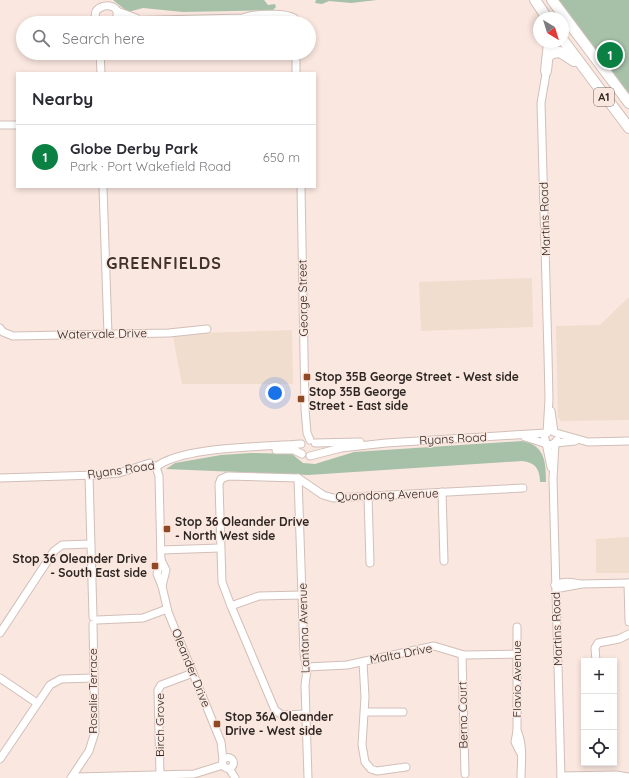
<!DOCTYPE html>
<meta charset="utf-8">
<style>
body{margin:0;font-family:Quicksand,sans-serif;background:#f2f2f3;color:#2b2b33}
.controls{position:absolute;right:12px;bottom:12px;display:grid;overflow:hidden;border-radius:0px;box-shadow:0 2px 6px #0003}
.controls button{width:36px;height:36px;display:grid;place-items:center;padding:0;border:0;border-bottom:1px solid #e1e1e2;background:#fff;color:#2b2b33;font:20px sans-serif}
.compass{position:absolute;left:533px;top:12px;width:36px;height:36px;border-radius:50%;background:#fff;box-shadow:0 2px 6px #0003;rotate:142deg}
.you{position:absolute;left:275px;top:393px;width:14px;height:14px;margin:-10px;border:3px solid #fff;border-radius:50%;background:#1a73e8;box-shadow:0 0 0 6px #1a73e833}
.badge{display:grid;place-items:center;width:26px;height:26px;border-radius:50%;background:#0b8043;color:#fff;font-size:13px;font-weight:700}
.pin{position:absolute;translate:-50% -50%;border:2px solid #fff;box-shadow:0 1px 4px #0006}
.list{margin:0;padding:0;list-style:none}
h2{display:flex;justify-content:space-between;align-items:center;height:52px;margin:0;padding:0 16px;font-size:17px}
h2 small{font-size:13px;font-weight:400;color:#7c7c81}
.list li{display:grid;grid-template-columns:26px 1fr auto;gap:12px;align-items:center;box-sizing:border-box;height:64px;padding:0 16px;border-top:1px solid #e1e1e2}
.list b{display:block;font-size:15px;white-space:nowrap}
.list p{margin:0;font-size:13px;white-space:nowrap;color:#7c7c81}
.list em{font-size:13px;font-style:normal;color:#7c7c81}
.icon{flex:none;width:22px;height:22px;fill:none;stroke:currentColor;stroke-width:2;stroke-linecap:round;stroke-linejoin:round}
.map{position:relative;flex:none;width:629px;height:778px;overflow:hidden}
.search{position:absolute;background:#fff;box-shadow:0 2px 6px #0003;left:16px;top:16px;width:300px;height:44px;display:flex;align-items:center;gap:10px;box-sizing:border-box;padding:0 14px;border-radius:22px;color:#7c7c81;font-size:15px}
.panel{position:absolute;background:#fff;box-shadow:0 2px 6px #0003;left:16px;top:72px;width:300px;height:116px;border-radius:0px}
.map>svg:first-child{display:block}
.industrial{fill:#f1ddce}
.green{fill:#a6c1a8}
.lines{fill:none;stroke-linecap:round;stroke-linejoin:round}
.minor-casing{stroke:#d1bfb8;stroke-width:9}
.highway-casing{stroke:#d1bfb8;stroke-width:12}
.minor{stroke:#fff;stroke-width:7}
.highway{stroke:#fff;stroke-width:10}
.poi-dot{fill:#904924;stroke:#fae7df;stroke-width:1.5}
.labels{text-anchor:middle;stroke-width:3;stroke-linejoin:round;paint-order:stroke}
.shield{fill:#fae7df;stroke:#6a605b;stroke-width:1}
.shield-label{font-size:11px;font-weight:bold;fill:#2d2623}
.street-label{font-size:12px;fill:#2d2623;stroke:#fae7df}
.poi-label{font-size:12px;font-weight:bold;fill:#2d2623;stroke:#fae7df;text-anchor:start}
.district-label{font-size:16px;font-weight:bold;letter-spacing:1px;fill:#40322c;stroke:#fae7df}
</style>
<div class="map">
<svg width="629" height="778" viewBox="0 0 629 778">
<rect width="100%" height="100%" fill="#fae7df"/>
<g class="industrial">
<polygon points="532,278 533,327 421,331 419,282"/>
<polygon points="629,297 629,420 561,421 558,418 556,326 600,325"/>
<polygon points="292,330 293,384 182,384 173,337 202,333"/>
<polygon points="629,537 629,573 596,573 596,539"/>
</g>
<g class="green">
<polygon points="113,0 264,0 268,5 275,4 276,7 273,10 183,12 143,8 128,12"/>
<polygon points="316,0 377,0 351,3 329,1 322,4 315,3"/>
<polygon points="552,0 629,0 629,97"/>
<path d="M522 441C545 445 546 462 546 482H540C540 469 535 462 522 461L308 475 166 469 175 463 221 455 251 453 292 454 303 463 315 464 354 452Z"/>
</g>
<g class="lines">
<defs>
<g id="minor">
<polyline points="117,11 136,18"/>
<polyline points="274,20 285,20 290,23"/>
<path d="M115 21 243 18C252 14 285 12 294 18L296 23"/>
<path d="M100 23C84 8 113 0 117 11 118 16 116 20 113 23"/>
<polyline points="100,53 101,73"/>
<polyline points="296,53 296,73"/>
<polyline points="551,56 556,42"/>
<polyline points="0,125 17,125"/>
<polyline points="103,187 108,334"/>
<polyline points="301,187 305,409 307,433 310,440"/>
<polyline points="0,328 3,332 13,336 169,333 207,329"/>
<polyline points="551,411 554,432"/>
<polyline points="547,433 549,399 548,354 541,103 547,68"/>
<polyline points="556,433 588,442 629,441"/>
<polyline points="525,437 550,445 555,443 557,440"/>
<polyline points="315,443 360,442"/>
<polyline points="546,443 544,435 549,431"/>
<polyline points="546,443 551,467"/>
<polyline points="555,443 553,479 561,778"/>
<polyline points="556,443 575,441"/>
<polyline points="276,450 294,450 302,454"/>
<polyline points="310,456 341,448 386,443 546,433"/>
<polyline points="156,467 159,476 161,560 157,574 162,586 168,612 221,742 223,760"/>
<polyline points="89,475 93,617"/>
<path d="M0 478 96 475 119 473 150 463 156 467C182 446 265 447 301 444"/>
<polyline points="298,478 304,654 307,670 305,685 308,778"/>
<polyline points="442,492 444,561"/>
<polyline points="368,496 370,563"/>
<polyline points="161,550 220,548"/>
<polyline points="161,560 166,570 162,586"/>
<polyline points="628,583 629,622"/>
<polyline points="555,585 560,588 582,584 629,583"/>
<path d="M555 585C563 581 572 582 580 584"/>
<polyline points="231,606 259,596 302,595"/>
<polyline points="97,620 143,618 167,609"/>
<polyline points="517,627 517,731 515,742 520,752"/>
<polyline points="0,633 54,551 62,545 90,544"/>
<polyline points="462,655 465,774"/>
<polyline points="596,661 595,648 598,643 619,639 629,634"/>
<polyline points="363,662 365,697 362,745 365,762 371,769 377,771 406,767"/>
<polyline points="307,667 347,665 434,646 464,655 517,654"/>
<polyline points="0,678 37,703"/>
<polyline points="365,712 403,712"/>
<polyline points="305,714 282,715 275,710 231,606 222,582 219,484 221,479 228,476 298,478 323,495 333,498 523,488"/>
<path d="M517 731C524 745 521 763 521 778"/>
<circle cx="228" cy="763" r="5.5"/>
<polyline points="0,759 50,685 61,679 94,678"/>
<polyline points="229,768 235,778"/>
<polyline points="160,775 158,690 161,685 193,673"/>
<polyline points="73,776 76,777 194,774 223,765"/>
<polyline points="561,776 616,775 629,777"/>
<polyline points="71,778 89,751 95,732 93,624"/>
</g>
<g id="highway">
<polyline points="535,0 547,18"/>
<polyline points="552,0 629,103"/>
<polyline points="563,40 629,128"/>
<polyline points="552,53 560,52 574,61"/>
<polyline points="546,71 549,42"/>
</g>
</defs>
<use href="#minor" class="minor-casing"/>
<use href="#highway" class="highway-casing"/>
<use href="#minor" class="minor"/>
<use href="#highway" class="highway"/>
</g>
<g class="poi-dot">
<rect x="303" y="373" width="8" height="8" rx="2"/>
<rect x="297" y="395" width="8" height="8" rx="2"/>
<rect x="163" y="525" width="8" height="8" rx="2"/>
<rect x="151" y="562" width="8" height="8" rx="2"/>
<rect x="213" y="720" width="8" height="8" rx="2"/>
</g>
<g class="labels">
<rect class="shield" x="594" y="88" width="20" height="18" rx="3"/>
<g class="shield-label">
<text x="604" y="101">A1</text>
</g>
<g class="street-label">
<text transform="translate(545 219) rotate(-92)" y="4">Martins Road</text>
<text transform="translate(303 298) rotate(-91)" y="4">George Street</text>
<text transform="translate(102 334) rotate(-1)" y="4">Watervale Drive</text>
<text transform="translate(453 439) rotate(-3)" y="4">Ryans Road</text>
<text transform="translate(121 470) rotate(-8)" y="4">Ryans Road</text>
<text transform="translate(387 495) rotate(-2)" y="4">Quondong Avenue</text>
<text transform="translate(304 628) rotate(-92)" y="4">Lantana Avenue</text>
<text transform="translate(557 629) rotate(-92)" y="4">Martins Road</text>
<text transform="translate(401 654) rotate(-11)" y="4">Malta Drive</text>
<text transform="translate(191 668) rotate(68)" y="4">Oleander Drive</text>
<text transform="translate(517 679) rotate(-90)" y="4">Flavio Avenue</text>
<text transform="translate(93 691) rotate(-90)" y="4">Rosalie Terrace</text>
<text transform="translate(463 715) rotate(-91)" y="4">Berno Court</text>
<text transform="translate(160 725) rotate(-90)" y="4">Birch Grove</text>
</g>
<g class="poi-label">
<text x="315" y="381">Stop 35B George Street - West side</text>
<text x="309" y="396">Stop 35B George<tspan x="309" dy="14">Street - East side</tspan></text>
<text x="175" y="526">Stop 36 Oleander Drive<tspan x="175" dy="14">- North West side</tspan></text>
<text x="147" y="563" text-anchor="end">Stop 36 Oleander Drive<tspan x="147" dy="14">- South East side</tspan></text>
<text x="225" y="721">Stop 36A Oleander<tspan x="225" dy="14">Drive - West side</tspan></text>
</g>
<g class="district-label">
<text x="164" y="269">GREENFIELDS</text>
</g>
</g>
</svg>
<div class="controls">
<button>+</button>
<button>−</button>
<button><svg class="icon" aria-label="locate" viewBox="0 0 24 24"><circle cx="12" cy="12" r="6"/><path d="M12 2v4M12 18v4M2 12h4M18 12h4"/></svg></button>
</div>
<svg class="compass" viewBox="-18 -18 36 36"><path d="M0-13l5 13h-10z" fill="#e53935"/><path d="M0 13l5-13h-10z" fill="#7c7c81"/></svg>
<div class="you"></div>
<div class="pin badge" style="left:610px;top:55px">1</div>
<div class="search"><svg class="icon" aria-label="search" viewBox="0 0 24 24"><circle cx="10" cy="10" r="6"/><path d="M15 15l6 6"/></svg>Search here</div>
<section class="panel">
<h2>Nearby<small></small></h2>
<ul class="list">
<li><span class="badge">1</span><div><b>Globe Derby Park</b><p>Park · Port Wakefield Road</p></div><em>650 m</em></li>
</ul>
</section>
</div>
